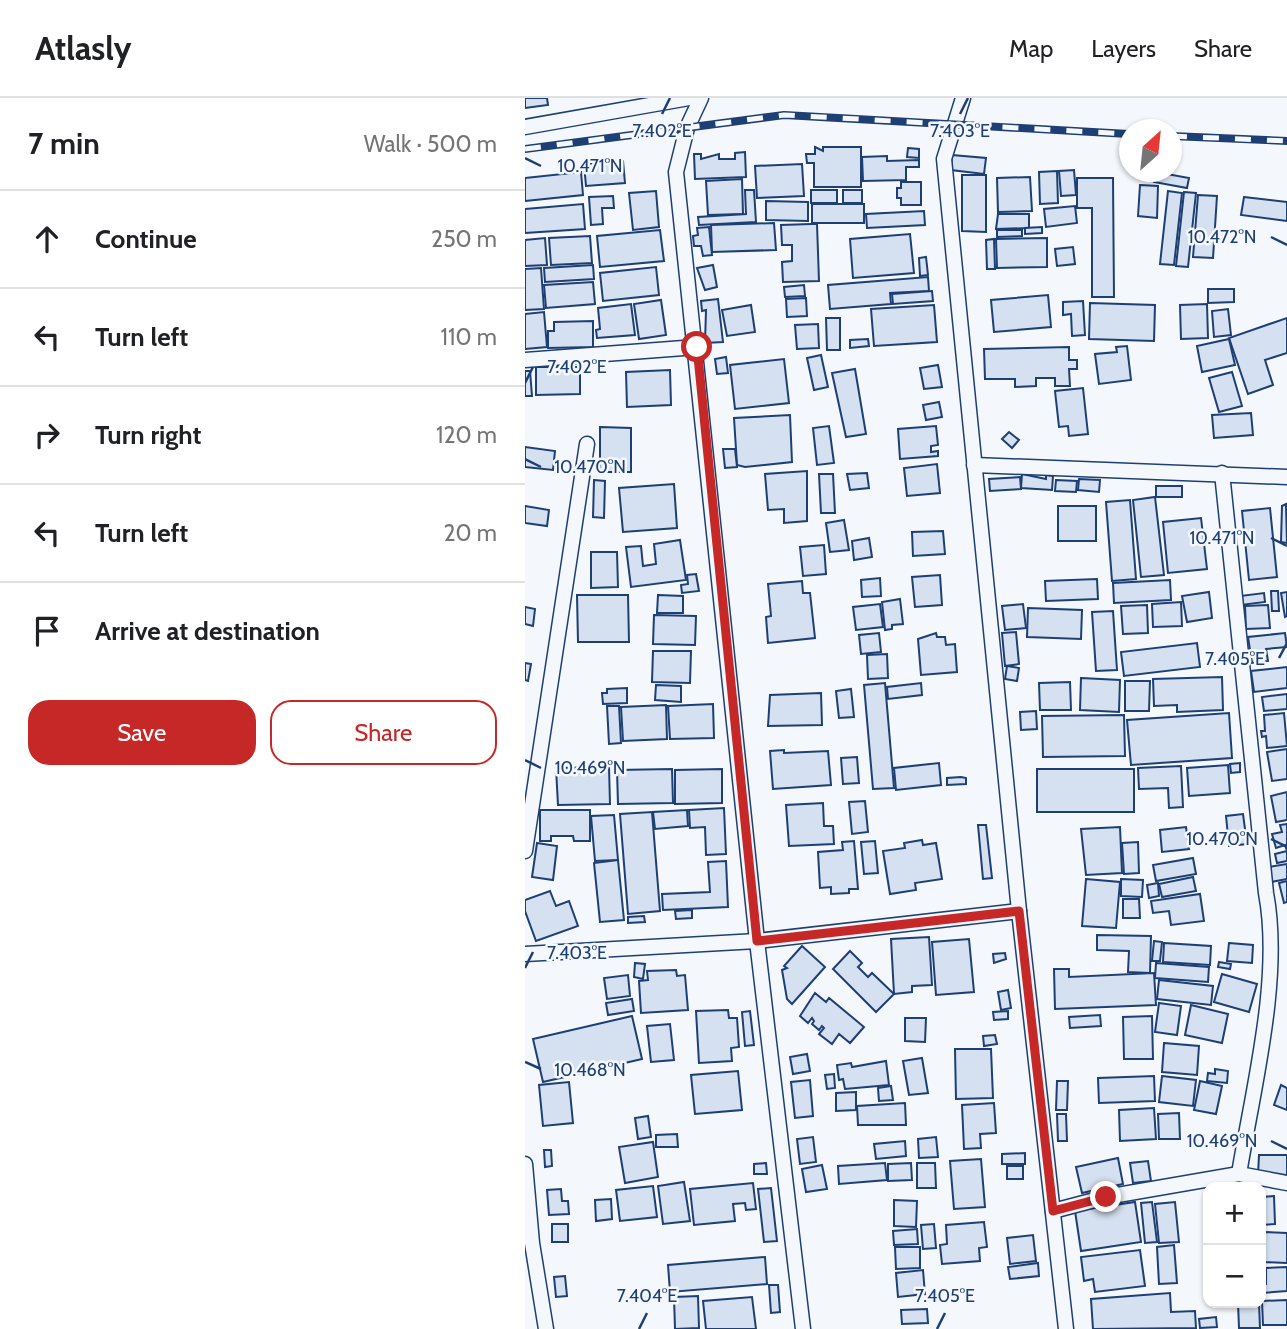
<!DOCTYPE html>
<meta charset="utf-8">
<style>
body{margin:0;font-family:Cabin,sans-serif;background:#f2f2f2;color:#202124}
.controls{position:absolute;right:21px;bottom:21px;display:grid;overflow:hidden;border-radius:14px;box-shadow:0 2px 5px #0004}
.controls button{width:63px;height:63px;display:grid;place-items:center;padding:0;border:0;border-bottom:2px solid #e0e0e0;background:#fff;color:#202124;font:35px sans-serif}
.compass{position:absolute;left:594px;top:21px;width:63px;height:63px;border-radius:50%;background:#fff;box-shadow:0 2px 5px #0004;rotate:27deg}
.stop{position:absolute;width:21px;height:21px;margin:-16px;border:5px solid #c62828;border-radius:50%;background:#fff}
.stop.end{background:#c62828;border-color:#fff;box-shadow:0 2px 7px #0008}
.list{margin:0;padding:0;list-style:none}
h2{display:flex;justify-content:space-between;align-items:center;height:91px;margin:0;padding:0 28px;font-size:30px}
h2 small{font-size:23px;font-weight:400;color:#757577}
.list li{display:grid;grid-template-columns:46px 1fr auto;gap:21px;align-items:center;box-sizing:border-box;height:98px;padding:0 28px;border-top:2px solid #e0e0e0}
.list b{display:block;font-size:26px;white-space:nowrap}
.list em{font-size:23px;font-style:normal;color:#757577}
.actions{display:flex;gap:14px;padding:21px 28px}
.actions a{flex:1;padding:16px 0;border:2px solid #c62828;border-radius:21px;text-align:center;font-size:24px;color:#c62828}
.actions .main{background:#c62828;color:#fff}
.icon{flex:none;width:38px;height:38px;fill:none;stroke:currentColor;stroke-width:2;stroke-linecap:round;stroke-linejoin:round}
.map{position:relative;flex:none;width:762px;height:1231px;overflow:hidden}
header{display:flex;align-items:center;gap:42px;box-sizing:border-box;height:98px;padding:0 35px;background:#fff;border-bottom:2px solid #e0e0e0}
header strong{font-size:33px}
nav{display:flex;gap:38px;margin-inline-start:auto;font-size:24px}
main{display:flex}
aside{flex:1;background:#fff}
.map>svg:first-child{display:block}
.building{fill:#d5e0f0;stroke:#1d3f73;stroke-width:2}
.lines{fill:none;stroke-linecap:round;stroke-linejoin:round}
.minor-casing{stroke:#1d3f73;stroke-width:17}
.minor{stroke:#f4f7fb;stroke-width:14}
.rail-casing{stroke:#1d3f73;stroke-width:8}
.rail{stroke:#f4f7fb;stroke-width:5;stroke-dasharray:16;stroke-linecap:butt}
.route{stroke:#c62828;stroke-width:9}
.ticks{fill:none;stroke:#1d3f73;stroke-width:2.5}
.ticks-label{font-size:18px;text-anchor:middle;fill:#1d3f73;stroke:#f4f7fb;stroke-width:5;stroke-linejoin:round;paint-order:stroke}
</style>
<header>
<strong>Atlasly</strong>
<nav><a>Map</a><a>Layers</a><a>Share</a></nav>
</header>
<main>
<aside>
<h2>7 min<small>Walk · 500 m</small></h2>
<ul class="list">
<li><svg class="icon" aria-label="ahead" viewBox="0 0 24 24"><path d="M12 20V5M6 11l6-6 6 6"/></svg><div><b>Continue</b></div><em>250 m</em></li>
<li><svg class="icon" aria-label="left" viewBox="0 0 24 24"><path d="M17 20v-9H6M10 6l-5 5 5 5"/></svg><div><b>Turn left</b></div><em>110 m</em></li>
<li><svg class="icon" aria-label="right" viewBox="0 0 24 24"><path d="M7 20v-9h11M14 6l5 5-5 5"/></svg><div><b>Turn right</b></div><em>120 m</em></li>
<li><svg class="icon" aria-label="left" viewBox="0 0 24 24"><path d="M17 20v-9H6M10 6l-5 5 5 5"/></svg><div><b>Turn left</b></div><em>20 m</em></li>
<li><svg class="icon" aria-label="arrive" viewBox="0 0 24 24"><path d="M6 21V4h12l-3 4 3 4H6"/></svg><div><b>Arrive at destination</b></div></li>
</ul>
<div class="actions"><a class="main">Save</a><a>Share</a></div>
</aside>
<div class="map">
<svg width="762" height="1231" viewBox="0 0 762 1231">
<rect width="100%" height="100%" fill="#f4f7fb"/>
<g class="building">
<polygon points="0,0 22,0 23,7 0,10"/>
<polygon points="290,49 298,53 298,49 336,49 336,89 289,89 289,65 282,65 281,56 290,56"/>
<polygon points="383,50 394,51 394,60 382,59"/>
<polygon points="220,54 221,79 170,81 169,56 176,56 176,61 194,56 194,61 210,61 210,55"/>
<polygon points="427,57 461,60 459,76 426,72"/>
<polygon points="362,58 362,63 394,62 394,69 381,69 381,82 338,83 337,59"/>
<polygon points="98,63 100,85 61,88 59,66"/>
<polygon points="277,66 279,98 232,100 230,68"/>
<polygon points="549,72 551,97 536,98 534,73"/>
<polygon points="532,73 533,105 515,106 514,74"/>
<polygon points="56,74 58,97 0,103 0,80"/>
<polygon points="631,74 664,80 662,90 629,84"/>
<polygon points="437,77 461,77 461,134 437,133"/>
<polygon points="505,79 507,113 473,114 472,80"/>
<polygon points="552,80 588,80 589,199 567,199 567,110 552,110"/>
<polygon points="217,81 218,116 183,117 181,83"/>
<polygon points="376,84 396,84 396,107 376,107 376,100 372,100 372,90 376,90"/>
<polygon points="615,87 633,88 632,120 613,118"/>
<polygon points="220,92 229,92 231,124 174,127 173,119 221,116"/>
<rect x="286" y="92" width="26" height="13"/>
<rect x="318" y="92" width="19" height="13"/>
<polygon points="131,93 134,129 108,132 104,95"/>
<polygon points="643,93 657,95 649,167 635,166"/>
<polygon points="659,94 671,95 663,169 651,168"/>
<polygon points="673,97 692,98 688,160 668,159"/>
<polygon points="88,98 89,110 77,110 78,126 66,127 64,99"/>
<polygon points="719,99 762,104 762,123 716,117"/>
<polygon points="241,103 283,104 283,123 241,122"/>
<polygon points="58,106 60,131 0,135 0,111"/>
<rect x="287" y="106" width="52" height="19"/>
<polygon points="550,108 552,125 521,129 519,111"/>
<polygon points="399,113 400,127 342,130 341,116"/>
<polygon points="473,116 504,116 504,130 471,131"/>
<polygon points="249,125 251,152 187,154 186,127"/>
<polygon points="286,126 292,126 294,183 258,184 257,164 267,163 267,147 257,147 256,127"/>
<polygon points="184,129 187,157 178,158 176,148 169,148 168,138 173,137 172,130"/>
<polygon points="517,129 517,135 500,136 500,130"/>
<polygon points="135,132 139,163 75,169 72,138"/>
<polygon points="472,132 497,132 497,138 472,139"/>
<polygon points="385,136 389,175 328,180 325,141"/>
<polygon points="65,138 67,165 26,167 24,140"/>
<polygon points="20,140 22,167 0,168 0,142"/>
<polygon points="522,140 522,169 472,170 471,141"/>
<polygon points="469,141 470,171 462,171 461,142"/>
<polygon points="548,149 550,166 532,168 530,151"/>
<polygon points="401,159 403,177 395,178 394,160"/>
<polygon points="68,167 69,181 20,184 19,170"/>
<polygon points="188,167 192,189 180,192 172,170"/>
<polygon points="131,169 134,197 78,203 75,175"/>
<polygon points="16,170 19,211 0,212 0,171"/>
<polygon points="403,179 404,193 365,195 366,206 305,211 303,187"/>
<polygon points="68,184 70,206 21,210 19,187"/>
<polygon points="279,187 280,198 260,199 259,189"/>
<polygon points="683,191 709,191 709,204 683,205"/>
<polygon points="407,193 408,203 368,206 367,196"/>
<polygon points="523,197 526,229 469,234 466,202"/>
<polygon points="281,200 282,218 262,219 261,201"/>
<polygon points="193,201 198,244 180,245 181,212 177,213 176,203"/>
<polygon points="136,202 141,237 114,241 109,206"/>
<polygon points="558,203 560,237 547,238 546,216 538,217 538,204"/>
<polygon points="565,205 630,207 629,243 564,241"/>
<polygon points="106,206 110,237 72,240 71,232 75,231 73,210"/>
<polygon points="682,206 683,240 656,241 655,207"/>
<polygon points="226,207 230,234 202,238 197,212"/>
<polygon points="409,207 412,244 349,248 346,211"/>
<polygon points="703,211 706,237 689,239 687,213"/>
<polygon points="19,214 22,249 0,251 0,216"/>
<polygon points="301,220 315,220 315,252 302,252"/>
<polygon points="762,220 762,255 740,262 748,287 723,296 704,240"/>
<polygon points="68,223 68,249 23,250 23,233 29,233 29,224"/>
<polygon points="293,226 294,250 272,251 270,227"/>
<polygon points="343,241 344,248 325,250 325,242"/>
<polygon points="704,241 710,267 677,274 672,248"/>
<polygon points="602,248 606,282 574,286 570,256 592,254 591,249"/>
<polygon points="544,249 544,262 552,262 552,271 544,271 545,288 530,288 530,280 511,280 511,288 490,289 490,281 460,281 459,251"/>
<polygon points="296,257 303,289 289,292 282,260"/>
<polygon points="201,259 203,275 192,276 190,261"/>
<polygon points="259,261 264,305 210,311 205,267"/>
<polygon points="413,267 417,289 399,291 395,270"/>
<polygon points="11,269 55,269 55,296 11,297"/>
<polygon points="330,271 341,336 321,339 307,275"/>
<polygon points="145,272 146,307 102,309 101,274"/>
<polygon points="0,273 5,273 7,298 0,298"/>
<polygon points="707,274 717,308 694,314 684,280"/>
<polygon points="558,290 563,336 544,338 543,328 534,329 530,293"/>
<polygon points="414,304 417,319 401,322 398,307"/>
<polygon points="726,315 728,337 689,340 687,317"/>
<polygon points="265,317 267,364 220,369 212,367 209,320"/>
<polygon points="304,328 309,365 292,367 288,330"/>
<polygon points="411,328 413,347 406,348 406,354 413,353 413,358 375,361 373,331"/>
<polygon points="75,329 106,330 106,374 75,374"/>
<polygon points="484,334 494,342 487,350 477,341"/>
<polygon points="0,349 30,353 28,372 0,369"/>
<polygon points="198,351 210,351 212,369 200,370"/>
<polygon points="412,366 415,395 382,398 379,370"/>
<polygon points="282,373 282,423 259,425 259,411 243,412 240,376"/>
<polygon points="342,375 344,390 325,392 322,376"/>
<polygon points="294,376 308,376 310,415 296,415"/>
<polygon points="497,376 521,381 521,377 528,378 527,392 496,390"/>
<polygon points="495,379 496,391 465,393 464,381"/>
<polygon points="554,381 575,382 574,394 553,392"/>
<polygon points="69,382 80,383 79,420 68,419"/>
<polygon points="531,382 552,383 551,394 530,393"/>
<polygon points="149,386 152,430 98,434 94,390"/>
<rect x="631" y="388" width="26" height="11"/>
<polygon points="630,399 639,477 616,479 608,402"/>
<polygon points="605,402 611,481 587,483 581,404"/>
<polygon points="761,406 762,445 756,444 757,408"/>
<polygon points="0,408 24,412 22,428 0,425"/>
<rect x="533" y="408" width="38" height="35"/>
<polygon points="745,410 752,479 724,482 717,413"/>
<polygon points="676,420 682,471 643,475 638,424"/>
<polygon points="319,422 324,452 305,454 301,425"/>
<polygon points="418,433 420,456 388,458 387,434"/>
<polygon points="344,440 347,459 329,462 327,443"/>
<polygon points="155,442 161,482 106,489 101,449 116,448 118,468 131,466 129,446"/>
<polygon points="299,447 301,476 278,478 275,449"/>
<polygon points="66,454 92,454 93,489 66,490"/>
<polygon points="171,476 174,493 157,495 156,487 163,486 162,477"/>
<polygon points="415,477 417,507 390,509 387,479"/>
<polygon points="355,480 356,498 337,499 336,482"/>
<polygon points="572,481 573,501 521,503 520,483"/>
<polygon points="645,482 646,502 589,505 588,485"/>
<polygon points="277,483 278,495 285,495 290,540 243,545 241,519 246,518 243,486"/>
<polygon points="746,493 753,493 754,513 747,513"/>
<polygon points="684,494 687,520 662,524 657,498"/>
<polygon points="762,494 762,518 760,519 756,495"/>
<polygon points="739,495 740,504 716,507 715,498"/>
<polygon points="52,497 103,497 104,544 53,544"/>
<polygon points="133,497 158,498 158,515 132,515"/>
<polygon points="375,501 378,526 367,527 367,531 360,532 357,504"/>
<polygon points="656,504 657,528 628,529 627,506"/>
<polygon points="355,506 358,529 331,532 328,509"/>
<polygon points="498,506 501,530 480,532 477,508"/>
<polygon points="622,507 623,535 598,536 596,508"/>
<polygon points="743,507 745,530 721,531 720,508"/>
<polygon points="0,509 10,511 8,528 0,526"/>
<polygon points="503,510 557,512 556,541 502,539"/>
<polygon points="588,513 592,572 571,573 567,514"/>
<polygon points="129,517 171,518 170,547 128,546"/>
<polygon points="491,534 494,566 480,568 477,535"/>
<polygon points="354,535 356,554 336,556 334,537"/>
<polygon points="411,535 412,539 420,539 421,547 430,546 432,574 396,577 393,541"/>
<polygon points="760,535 762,549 741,551 743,563 727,565 723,539"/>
<polygon points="672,545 675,569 599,578 596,554"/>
<polygon points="128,553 166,553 165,585 127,584"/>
<polygon points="362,556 363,580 343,581 342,557"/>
<polygon points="0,565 6,566 3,583 0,582"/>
<polygon points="482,568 494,570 492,583 480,581"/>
<polygon points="762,569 762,590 729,594 726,573"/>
<polygon points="697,579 698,612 652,614 652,607 629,608 628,581"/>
<polygon points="556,580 595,582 594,614 555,612"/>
<polygon points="600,583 625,583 624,613 600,613"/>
<polygon points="545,584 546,612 515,612 514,585"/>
<polygon points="360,585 369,690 348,691 339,587"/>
<polygon points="396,585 397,597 363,601 362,589"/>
<polygon points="131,587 156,588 156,604 130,602"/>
<polygon points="102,590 102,605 78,606 77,595 82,595 82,591"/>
<polygon points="326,591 329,619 314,620 311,593"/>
<polygon points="296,595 297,627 243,628 245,597"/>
<polygon points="762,596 762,611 739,613 737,599"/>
<polygon points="188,606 189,640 145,641 143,608"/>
<polygon points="141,607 142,641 98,643 96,609"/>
<polygon points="82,608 94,608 96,645 84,646"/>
<polygon points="511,613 512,631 496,632 495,614"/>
<polygon points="704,615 707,660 606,667 602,622"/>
<polygon points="759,615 762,648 742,650 741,638 737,639 736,633 740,633 739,617"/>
<polygon points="599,617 600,658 518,659 517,618"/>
<polygon points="762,651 762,681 747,683 742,654"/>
<polygon points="259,652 259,655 303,653 306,687 248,691 245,653"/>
<polygon points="332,659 334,685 318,686 316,660"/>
<polygon points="414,665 416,687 371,692 369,670"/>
<polygon points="715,665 715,674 706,675 705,666"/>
<polygon points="703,667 705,695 664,698 662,670"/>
<polygon points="656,668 658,709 644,710 643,690 614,691 613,670"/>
<polygon points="84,669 85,706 33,707 31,670"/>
<polygon points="147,671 148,705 93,706 92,672"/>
<polygon points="197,671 197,705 150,706 150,672"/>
<rect x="512" y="671" width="97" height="43"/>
<polygon points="436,679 441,680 441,686 422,687 422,680"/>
<polygon points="762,694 762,722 751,724 746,698"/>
<polygon points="340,703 343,734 327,736 324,704"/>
<polygon points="298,705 299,728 308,728 309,746 264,748 261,707"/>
<polygon points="199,710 201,756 181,757 180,729 165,730 164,712"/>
<polygon points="15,712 65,712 65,743 49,743 48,738 26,738 26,743 15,743"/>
<polygon points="162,712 163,728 130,731 128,714"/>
<polygon points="127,714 135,813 103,816 95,716"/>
<polygon points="718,716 722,746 704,748 701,718"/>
<polygon points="89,717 93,762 70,763 66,718"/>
<polygon points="762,726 762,763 752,765 750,756 762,753 760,747 751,750 747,736 757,734 755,727"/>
<polygon points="453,727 461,727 467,780 458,781"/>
<polygon points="595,729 597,775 561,777 556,731"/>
<polygon points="661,729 664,751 637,754 635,732"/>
<polygon points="397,742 398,747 411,745 417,781 390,785 391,792 365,796 358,753 380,750 379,745"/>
<polygon points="329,743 333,791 324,791 324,795 306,796 306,789 295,790 293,754 318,752 317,744"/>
<polygon points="350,743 353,775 339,776 336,744"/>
<polygon points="613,744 614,775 599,776 597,745"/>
<polygon points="12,745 32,748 28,782 7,779"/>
<polygon points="668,760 671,776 631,783 628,767"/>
<polygon points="93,762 99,822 75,824 69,765"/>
<polygon points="201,763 203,809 138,812 137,796 185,794 183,764"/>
<polygon points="762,766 762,781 746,784 744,769"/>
<polygon points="668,779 671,793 637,799 634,786"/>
<polygon points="561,781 595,784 591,830 557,828"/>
<polygon points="596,781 618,782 617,799 596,798"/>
<polygon points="762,783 762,804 759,805 754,785"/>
<polygon points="633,785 634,798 624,800 622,787"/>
<polygon points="25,793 31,808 44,803 53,828 11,843 0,813 0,802"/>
<polygon points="675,796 679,823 646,827 644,813 628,815 626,803"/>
<polygon points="598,801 614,801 615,820 598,820"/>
<polygon points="167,812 167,820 151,821 150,813"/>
<polygon points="119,818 120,824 103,825 103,819"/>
<polygon points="572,837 626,838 625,875 603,874 604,853 572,852"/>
<polygon points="404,839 407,887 387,888 387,894 369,896 366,841"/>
<polygon points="444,841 449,894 411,897 407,844"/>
<polygon points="629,843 637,844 635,863 627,863"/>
<polygon points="639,845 686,848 685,867 638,864"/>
<polygon points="704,845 728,847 727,865 702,863"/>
<polygon points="277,848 300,869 267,906 262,901 257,872 262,870 259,868"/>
<polygon points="325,853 337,865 333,869 343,879 347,875 369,896 351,914 308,871"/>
<polygon points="480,855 481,861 469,865 468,856"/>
<polygon points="694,864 706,866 705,871 693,869"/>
<polygon points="110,865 120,866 118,881 109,879"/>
<polygon points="631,865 684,869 683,884 630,880"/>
<polygon points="529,871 544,871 544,879 629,875 631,907 530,911"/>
<polygon points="151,872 152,878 160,877 163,912 116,915 114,883 123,882 122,873"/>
<polygon points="697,876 732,886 724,914 689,904"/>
<polygon points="103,877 105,898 82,901 79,880"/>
<polygon points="634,882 688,888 686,907 632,901"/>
<polygon points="483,892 486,910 476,912 473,894"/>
<polygon points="290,895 301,904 304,900 339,929 325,945 314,936 307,946 294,936 299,930 297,928 294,932 287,926 289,923 287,920 283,925 275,918"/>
<polygon points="107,901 109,913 83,917 81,905"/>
<polygon points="634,905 656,908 652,937 630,934"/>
<polygon points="666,907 703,916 697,945 660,937"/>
<polygon points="203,912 204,920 212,920 214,949 206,950 207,963 174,965 171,913"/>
<polygon points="225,913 229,947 220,948 217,914"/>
<polygon points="483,913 483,921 469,922 468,914"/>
<polygon points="575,917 576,928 545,930 544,919"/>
<polygon points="107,918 117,961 18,984 8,941"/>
<polygon points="627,918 628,961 599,961 598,919"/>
<polygon points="380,920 401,920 400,944 380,943"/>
<polygon points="145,926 149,962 126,964 122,928"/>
<polygon points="470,937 472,946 459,948 458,938"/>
<polygon points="639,945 674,948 672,977 637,974"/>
<polygon points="430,951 466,951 468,1000 431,1001"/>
<polygon points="282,956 285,973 268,976 265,959"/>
<polygon points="397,960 403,995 384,997 378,963"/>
<polygon points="361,963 364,987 320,991 318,981 314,982 312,967 326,965 327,969"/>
<polygon points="690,971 703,973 702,985 682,983 683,975 690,976"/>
<polygon points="213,973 217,1012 170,1016 166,977"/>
<polygon points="309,976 310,990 302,991 300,977"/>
<polygon points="629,978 630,1003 574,1005 573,980"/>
<polygon points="637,978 671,982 668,1008 634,1004"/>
<polygon points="285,982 288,1018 270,1020 266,984"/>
<polygon points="532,983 543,983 542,1012 531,1012"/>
<polygon points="675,983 697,988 691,1016 669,1012"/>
<polygon points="44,984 48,1025 18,1028 14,987"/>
<polygon points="756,987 762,990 762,1012 749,1007"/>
<polygon points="366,988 368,1002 354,1003 353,990"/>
<polygon points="331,994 331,1012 311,1013 311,995"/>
<polygon points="380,1005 381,1027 333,1027 332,1008"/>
<polygon points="469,1005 471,1035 455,1036 456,1050 439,1051 437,1007"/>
<polygon points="629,1010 631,1041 595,1043 594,1012"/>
<polygon points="654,1015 655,1041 634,1041 633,1016"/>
<polygon points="532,1016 541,1016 542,1043 533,1043"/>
<polygon points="123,1018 126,1039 113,1041 110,1020"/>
<polygon points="152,1036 153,1049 131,1049 131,1037"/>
<polygon points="288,1039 291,1064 275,1066 272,1041"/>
<polygon points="411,1039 413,1059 394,1060 393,1041"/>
<polygon points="380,1043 381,1058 351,1061 349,1046"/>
<polygon points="128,1044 133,1079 100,1085 94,1049"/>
<polygon points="19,1052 26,1052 27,1068 20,1069"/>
<polygon points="500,1055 500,1066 477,1066 477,1056"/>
<polygon points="734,1057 762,1057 762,1077 733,1077"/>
<polygon points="593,1060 598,1086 557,1095 551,1069"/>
<polygon points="456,1061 460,1109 429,1111 425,1063"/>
<polygon points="623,1063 626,1083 608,1085 605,1065"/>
<polygon points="241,1065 242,1076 229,1076 229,1066"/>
<polygon points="360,1065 362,1082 314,1086 313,1068"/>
<polygon points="386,1065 387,1082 363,1083 363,1066"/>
<polygon points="392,1065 410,1065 411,1090 392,1090"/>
<polygon points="297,1067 302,1091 281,1094 277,1071"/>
<rect x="482" y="1068" width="16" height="13"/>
<polygon points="159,1084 165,1123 138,1126 133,1088"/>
<polygon points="228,1085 231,1111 221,1112 220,1105 208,1106 210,1123 169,1127 165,1091"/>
<polygon points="128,1088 132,1119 95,1123 91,1092"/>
<polygon points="246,1090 252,1143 239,1144 233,1091"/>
<polygon points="36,1091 37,1103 43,1103 44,1116 24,1117 22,1092"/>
<polygon points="749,1098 750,1126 736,1127 736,1099"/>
<polygon points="86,1101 87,1121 71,1123 70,1102"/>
<polygon points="369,1102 392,1103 391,1129 369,1128"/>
<polygon points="610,1104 616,1144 556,1153 550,1113"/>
<polygon points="627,1104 632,1144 620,1145 616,1105"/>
<polygon points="650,1104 654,1144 634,1145 630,1106"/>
<polygon points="459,1124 462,1149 454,1150 455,1163 417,1166 415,1147 422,1146 421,1127"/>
<rect x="27" y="1126" width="16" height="18"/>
<polygon points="409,1126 411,1150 398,1151 396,1127"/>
<polygon points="392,1131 393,1146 369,1147 368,1133"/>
<polygon points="739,1134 762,1135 762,1165 738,1164"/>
<polygon points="508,1137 511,1163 485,1166 482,1140"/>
<polygon points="649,1147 652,1185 634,1186 632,1149"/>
<polygon points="370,1149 395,1149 395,1170 371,1171"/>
<polygon points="615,1152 620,1188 570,1194 568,1181 559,1183 556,1159"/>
<polygon points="240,1159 242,1186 145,1194 143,1167"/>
<polygon points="513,1165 514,1178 485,1181 483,1169"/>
<polygon points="762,1169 762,1193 737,1195 737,1186 741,1186 741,1170"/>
<polygon points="398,1172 400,1196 373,1199 371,1175"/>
<polygon points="40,1178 42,1198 31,1199 29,1179"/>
<polygon points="244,1187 253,1187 255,1214 246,1215"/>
<polygon points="645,1195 646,1214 670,1213 671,1230 568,1231 566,1201"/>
<polygon points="173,1198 174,1230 150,1231 149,1199"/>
<polygon points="227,1199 231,1231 181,1231 178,1203"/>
<polygon points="762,1202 762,1227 738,1227 737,1203"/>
<polygon points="713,1205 734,1205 735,1230 714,1230"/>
<polygon points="402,1211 403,1225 377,1226 376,1212"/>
<polygon points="691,1219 692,1229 675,1230 674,1221"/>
</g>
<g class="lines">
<defs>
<g id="minor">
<polyline points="176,0 162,30 151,74 232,843 278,1231"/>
<polyline points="438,0 419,61 494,813 541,1231"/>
<polyline points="0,29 164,0"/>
<polyline points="0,262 172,249"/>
<polyline points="449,367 762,379"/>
<path d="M697 375 741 795C757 880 728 990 714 1076"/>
<polyline points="0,753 62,346"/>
<polyline points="0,856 232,843 494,813"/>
<polyline points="0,1066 7,1145 21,1231"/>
<polyline points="528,1113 581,1099 714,1076 762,1085"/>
</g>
</defs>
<use href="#minor" class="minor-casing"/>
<use href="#minor" class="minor"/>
<defs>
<g id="rail">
<polyline points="646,38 762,43"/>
<polyline points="0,51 259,17 604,36"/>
</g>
</defs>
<use href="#rail" class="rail-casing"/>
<use href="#rail" class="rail"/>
</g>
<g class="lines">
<polyline class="route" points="172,249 232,843 494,813 528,1113 581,1099"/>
</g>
<path class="ticks" d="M137 16 145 0M435 16 443 0M0 60 16 68M746 139 762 147M0 285 8 269M0 361 16 369M746 440 762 448M754 560 762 545M0 662 16 670M746 741 762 749M0 870 8 854M0 964 16 971M746 1043 762 1051M114 1231 122 1215M412 1231 420 1215"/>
<g class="ticks-label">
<text x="137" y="39">7.402°E</text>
<text x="435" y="39">7.403°E</text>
<text x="65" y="74">10.471°N</text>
<text x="697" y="145">10.472°N</text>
<text x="52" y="275">7.402°E</text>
<text x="65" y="375">10.470°N</text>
<text x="697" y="446">10.471°N</text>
<text x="710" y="567">7.405°E</text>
<text x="65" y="676">10.469°N</text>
<text x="697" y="747">10.470°N</text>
<text x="52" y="861">7.403°E</text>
<text x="65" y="978">10.468°N</text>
<text x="697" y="1049">10.469°N</text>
<text x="122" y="1204">7.404°E</text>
<text x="420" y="1204">7.405°E</text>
</g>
</svg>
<div class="controls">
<button>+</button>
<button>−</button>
</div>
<svg class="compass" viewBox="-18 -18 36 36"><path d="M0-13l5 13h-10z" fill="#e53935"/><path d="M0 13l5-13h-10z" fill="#757577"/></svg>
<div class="stop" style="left:172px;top:249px"></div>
<div class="stop end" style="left:581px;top:1099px"></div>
</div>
</main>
